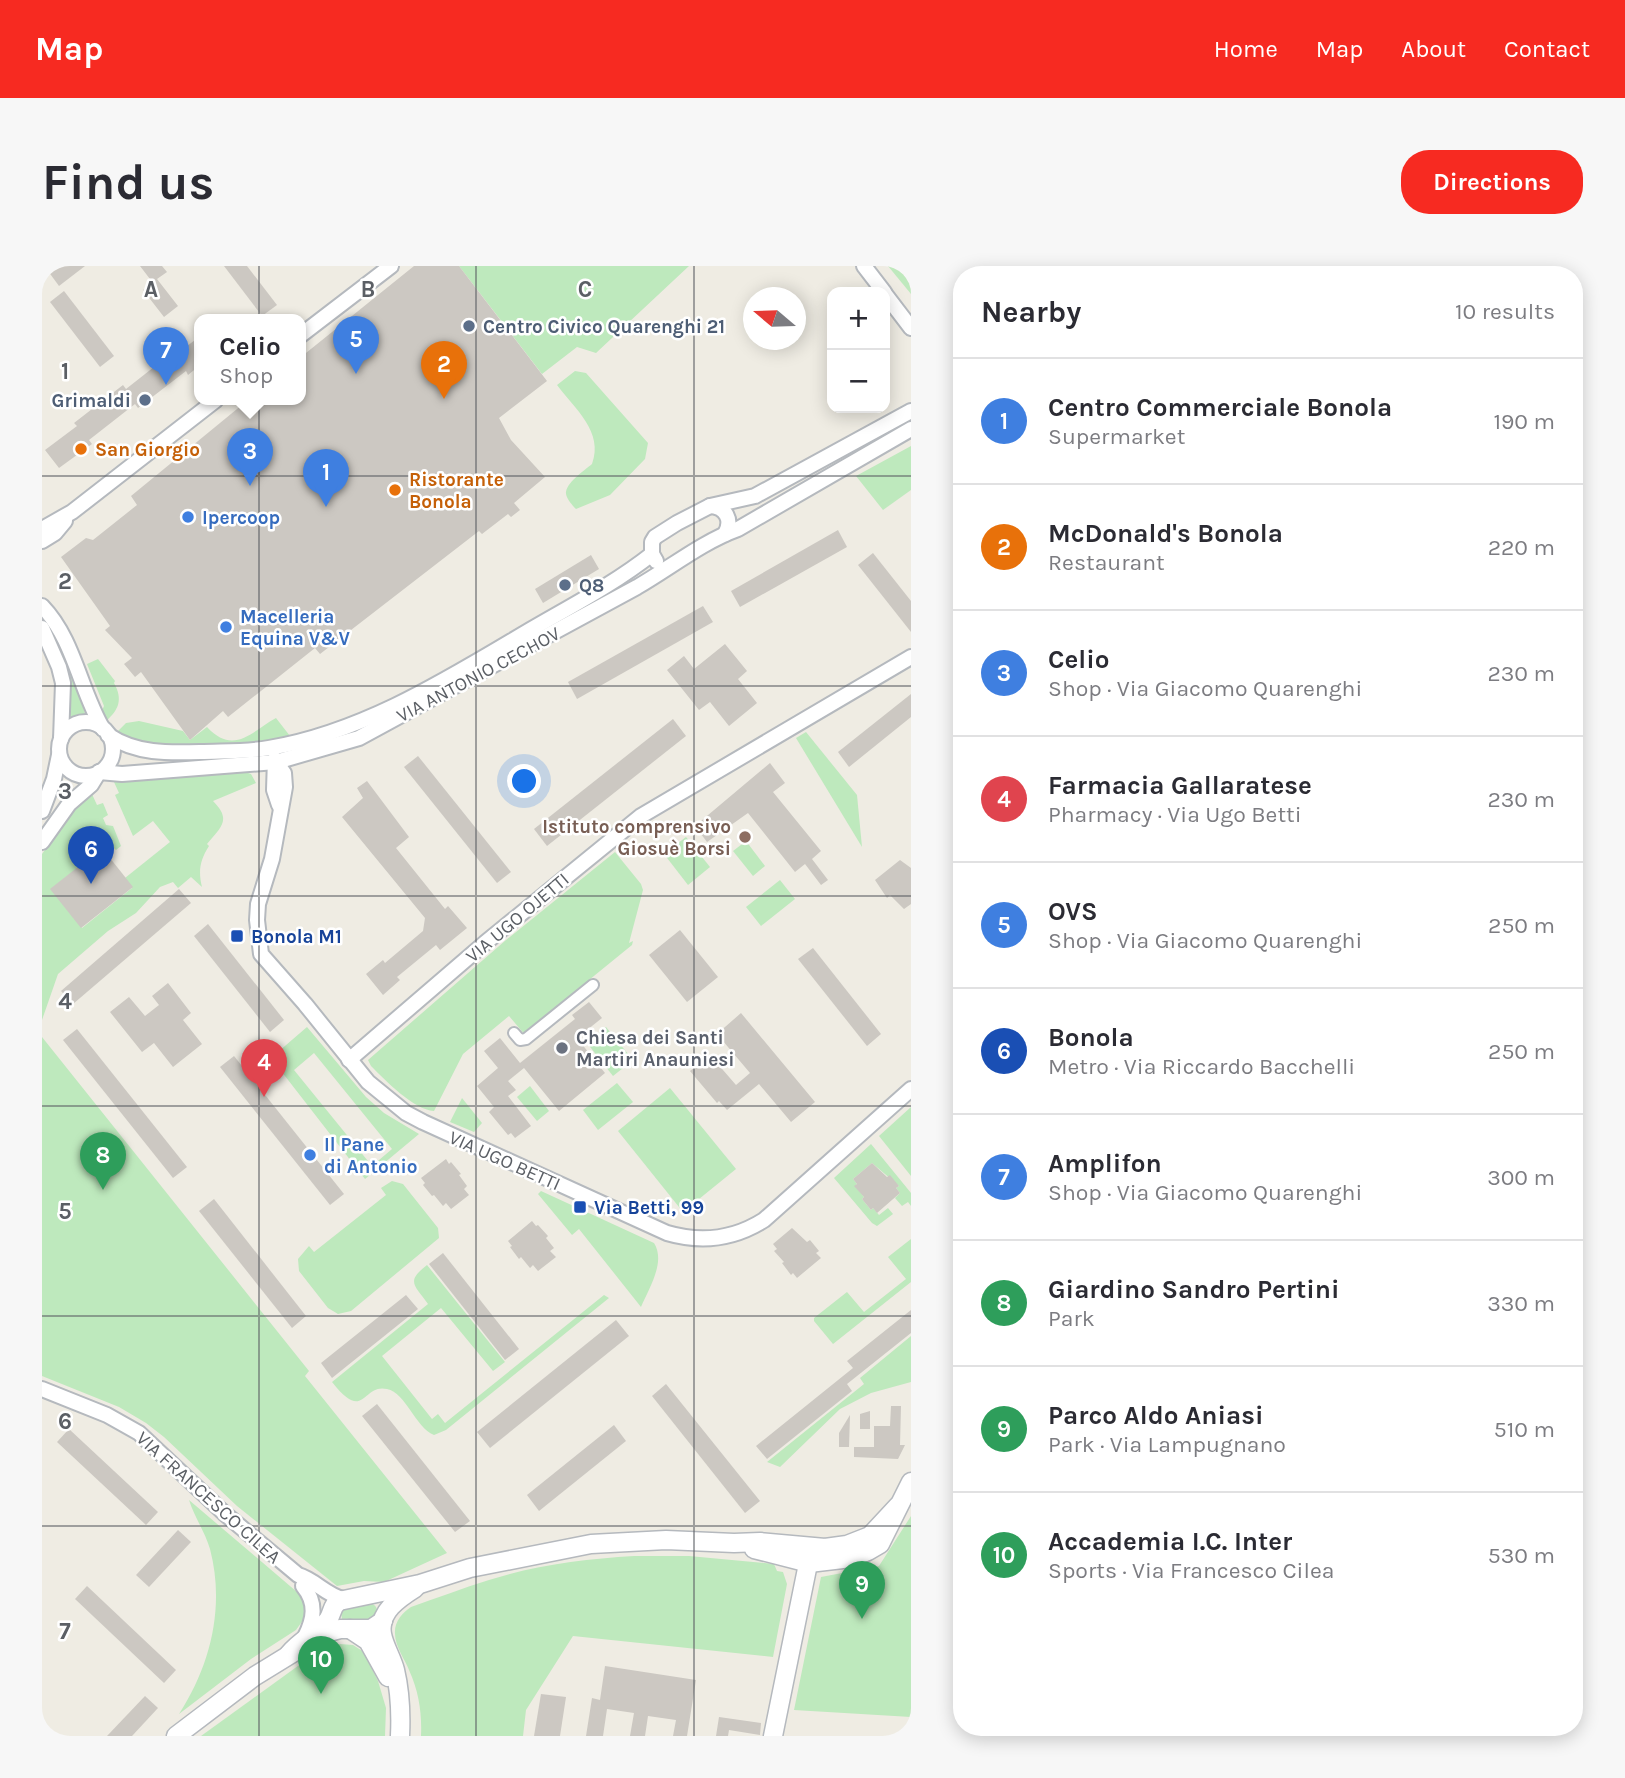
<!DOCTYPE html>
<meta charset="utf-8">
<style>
body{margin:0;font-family:Karla,sans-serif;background:#f7f7f7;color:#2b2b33}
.controls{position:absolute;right:21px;top:21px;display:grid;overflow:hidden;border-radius:14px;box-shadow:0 4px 18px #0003}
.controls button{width:63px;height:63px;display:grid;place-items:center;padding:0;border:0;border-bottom:2px solid #e1e1e2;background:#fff;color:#2b2b33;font:35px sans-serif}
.compass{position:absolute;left:701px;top:21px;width:63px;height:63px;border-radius:50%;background:#fff;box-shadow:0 4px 18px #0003;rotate:289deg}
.you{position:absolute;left:483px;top:516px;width:24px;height:24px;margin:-18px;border:5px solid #fff;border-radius:50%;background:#1a73e8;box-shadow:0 0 0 10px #1a73e833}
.badge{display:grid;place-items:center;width:46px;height:46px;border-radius:50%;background:#f72a21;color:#fff;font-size:23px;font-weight:700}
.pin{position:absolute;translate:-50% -58px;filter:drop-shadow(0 2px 4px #0008)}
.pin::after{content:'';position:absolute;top:37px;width:24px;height:21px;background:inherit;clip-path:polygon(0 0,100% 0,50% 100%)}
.popup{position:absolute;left:152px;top:48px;width:112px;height:91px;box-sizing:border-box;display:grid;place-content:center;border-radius:14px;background:#fff;filter:drop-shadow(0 2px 5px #0005);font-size:23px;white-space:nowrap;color:#7c7c81}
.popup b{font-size:26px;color:#2b2b33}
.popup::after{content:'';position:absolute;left:50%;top:100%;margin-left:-14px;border:14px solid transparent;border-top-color:#fff}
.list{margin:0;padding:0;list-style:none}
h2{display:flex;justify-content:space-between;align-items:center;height:91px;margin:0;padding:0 28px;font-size:30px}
h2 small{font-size:23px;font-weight:400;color:#7c7c81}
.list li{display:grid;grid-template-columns:46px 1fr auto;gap:21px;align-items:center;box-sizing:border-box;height:126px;padding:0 28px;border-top:2px solid #e1e1e2}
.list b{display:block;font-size:26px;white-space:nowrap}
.list p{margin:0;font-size:23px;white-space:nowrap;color:#7c7c81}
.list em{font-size:23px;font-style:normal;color:#7c7c81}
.map{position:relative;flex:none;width:869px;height:1470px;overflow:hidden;border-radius:28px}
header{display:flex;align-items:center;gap:42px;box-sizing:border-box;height:98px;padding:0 35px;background:#f72a21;color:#fff}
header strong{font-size:33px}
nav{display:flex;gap:38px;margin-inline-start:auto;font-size:24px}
.intro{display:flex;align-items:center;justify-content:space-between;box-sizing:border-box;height:168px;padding:0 42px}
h1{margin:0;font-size:49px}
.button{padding:18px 32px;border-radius:28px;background:#f72a21;color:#fff;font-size:24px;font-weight:700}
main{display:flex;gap:42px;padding:0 42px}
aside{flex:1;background:#fff;border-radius:28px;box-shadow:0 4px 18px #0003}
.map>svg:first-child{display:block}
.green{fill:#bee9bd;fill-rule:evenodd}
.building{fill:#ccc8c2}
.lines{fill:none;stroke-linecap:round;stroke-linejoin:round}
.pedestrian-casing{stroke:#b5b9be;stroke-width:14}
.minor-casing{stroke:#b5b9be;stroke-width:18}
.tertiary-casing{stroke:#b5b9be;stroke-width:21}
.pedestrian{stroke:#fff;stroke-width:10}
.minor{stroke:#fff;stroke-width:14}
.tertiary{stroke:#fff;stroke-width:18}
.grid{fill:none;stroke:#5b5f65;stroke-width:2;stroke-opacity:0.55}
.service-dot{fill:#5c6f8a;stroke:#fff;stroke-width:2.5}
.food-dot{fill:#e8710a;stroke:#fff;stroke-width:2.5}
.shop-dot{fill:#3f7fe0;stroke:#fff;stroke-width:2.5}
.education-dot{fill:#8d6e63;stroke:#fff;stroke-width:2.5}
.transit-dot{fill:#1a4fb4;stroke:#fff;stroke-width:2.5}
.worship-dot{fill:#6b7280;stroke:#fff;stroke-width:2.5}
.labels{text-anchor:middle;stroke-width:5;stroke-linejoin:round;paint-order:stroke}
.service-label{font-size:19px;font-weight:bold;fill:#4e5e75;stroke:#fff;text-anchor:start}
.food-label{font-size:19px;font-weight:bold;fill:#c56008;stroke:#fff;text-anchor:start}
.shop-label{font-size:19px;font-weight:bold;fill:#366cbe;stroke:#fff;text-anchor:start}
.street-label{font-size:19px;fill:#5b5f65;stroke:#fff}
.education-label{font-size:19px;font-weight:bold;fill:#785e54;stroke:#fff;text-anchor:end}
.transit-label{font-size:19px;font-weight:bold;fill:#164399;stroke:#fff;text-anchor:start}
.worship-label{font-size:19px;font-weight:bold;fill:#5b616d;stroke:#fff;text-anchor:start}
.grid-label{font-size:23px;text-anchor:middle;font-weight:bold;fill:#5b5f65;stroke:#fff;stroke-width:5;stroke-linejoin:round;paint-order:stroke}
</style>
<header>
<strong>Map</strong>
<nav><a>Home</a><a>Map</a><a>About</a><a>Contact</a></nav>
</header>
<div class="intro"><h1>Find us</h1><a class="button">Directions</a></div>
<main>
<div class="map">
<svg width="869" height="1470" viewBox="0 0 869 1470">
<rect width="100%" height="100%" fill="#efece3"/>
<g class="green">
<polygon points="417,0 647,0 554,87 535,81 500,108"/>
<polygon points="846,0 869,0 869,28"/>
<path d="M533 105 544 107 606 177 603 193 568 229 534 243C530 239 525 233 524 228 523 217 543 204 550 198 562 166 533 143 515 119Z"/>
<polygon points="869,180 869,224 841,244 814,210"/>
<polygon points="0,347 27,400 44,450 28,452 27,409 0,352"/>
<path d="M56 393 73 415 72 417C81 433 77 444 64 455L59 447 62 440 45 398Z"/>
<path d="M234 452 248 470C221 480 141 484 111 479 98 477 85 473 74 467L84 457 97 455 141 465 148 474 165 461C192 490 210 465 234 452Z"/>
<polygon points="764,466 815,529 820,581 754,472"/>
<path d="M200 505 209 508 214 517 171 535C190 554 179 561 165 578L167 580C158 594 156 605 160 621L149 611 136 622 131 616 118 621 94 647 66 665 16 708 0 754V588L35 539 49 526 55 539 61 537 66 549 61 552 64 559 71 560 79 580 74 584 67 577 9 623 40 662 90 622 83 612 128 576 111 555 91 570 73 529 77 527 72 516Z"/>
<polygon points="644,571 668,601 646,619 622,588"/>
<polygon points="704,575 723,600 711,610 691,585"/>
<path d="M573 586 599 618 601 624 587 677 591 675 590 679 547 714 549 717 484 770 467 750 421 788 392 845C372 844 343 814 329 800L326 794 464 674Z"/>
<polygon points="738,614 753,633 719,660 704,641"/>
<path d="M265 761 324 831 342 847 377 868 323 913 229 792ZM272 787 350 883 330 900 252 804Z"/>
<polygon points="564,761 591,794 571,810 545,777"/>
<polygon points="0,771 267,1105 263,1110 405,1287 342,1316 322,1315 295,1320 195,1240 122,1171 104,1157 77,1141 0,1110"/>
<polygon points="575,817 591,836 556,864 541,844"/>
<polygon points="488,820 507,845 495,855 475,831"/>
<polygon points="628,822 694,903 641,946 576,865"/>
<polygon points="420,832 440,857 432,866 408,856"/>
<polygon points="869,841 869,910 837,870"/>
<polygon points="829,878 869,927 869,940 866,936 860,940 853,932 858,927 854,922 857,920 830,897 811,913 815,918 813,920 822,931 820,933 829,944 831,942 837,949 846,942 851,948 835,960 830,957 792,912"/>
<polygon points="350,915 361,918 396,962 397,972 309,1045 296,1048 286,1042 257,1005 256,993 267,980 272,986 344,929 339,922"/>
<path d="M499 925 612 977C624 996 607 1022 599 1041L537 963 530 969 496 928Z"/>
<polygon points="869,973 869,1016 791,1078 772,1055 772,1052 805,1026 822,1046 864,1013 846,991"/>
<path d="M385 999 463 1096 451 1105 399 1042 340 1090 390 1153 396 1148 403 1157 562 1029 567 1032 404 1164 392 1169C373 1161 364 1127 345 1123 320 1117 323 1158 290 1116L386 1038C373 1019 363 1016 385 999Z"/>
<polygon points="869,1070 869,1116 829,1127 798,1143 738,1201 725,1196 822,1118 818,1112"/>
<path d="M147 1234 255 1326 262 1335 264 1350 254 1364 209 1393 137 1448C169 1399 183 1340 168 1283 163 1266 152 1250 147 1234Z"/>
<polygon points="869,1250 869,1451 752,1444 779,1311 837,1300"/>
<path d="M592 1290H647L732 1298 735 1305 741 1306 745 1318 731 1391 531 1370 484 1444 481 1470H379C380 1447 377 1426 367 1404 363 1394 353 1380 353 1368 352 1356 360 1347 369 1341 395 1332 421 1322 447 1314 494 1299 543 1293 592 1290Z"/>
<path d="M325 1337C331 1337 336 1340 335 1347L330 1353H300L299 1346 301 1343Z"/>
<polygon points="298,1378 311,1379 322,1386 336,1415 344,1442 343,1470 159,1470 278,1384"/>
</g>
<g class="building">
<polygon points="13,0 43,0 17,20 6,5"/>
<polygon points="98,0 120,0 125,6 115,13 136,40 122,51 101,24 111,17"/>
<polygon points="182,0 205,0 235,39 220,50"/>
<polygon points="372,0 417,0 505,115 457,152 469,174 503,211 472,237 478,244 469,251 466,248 440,268 437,265 278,388 273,382 186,451 181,445 148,474 99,406 93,411 82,398 90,392 63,364 68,360 19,291 44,272 51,274 95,239 89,230 206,134 259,134 259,91"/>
<polygon points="22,25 72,90 58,101 8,36"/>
<polygon points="157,71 157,100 146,109 144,105 96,142 93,138 47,174 50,178 17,202 3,184 35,160 32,157 81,119 84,123 131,86 133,89"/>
<polygon points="796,264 805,281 698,341 689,325"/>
<polygon points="831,287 869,335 869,366 816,299"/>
<polygon points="549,289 557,303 501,337 493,323"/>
<polygon points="661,340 671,356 535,433 526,416"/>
<polygon points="683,378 705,405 696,413 715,437 687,460 668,436 657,444 625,404 642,390 652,403"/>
<polygon points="869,428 869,451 807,501 796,486"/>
<polygon points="631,453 644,470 505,580 492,563"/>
<polygon points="376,490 469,606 455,617 362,501"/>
<polygon points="728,497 743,517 731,526 779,585 770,593 786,614 779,619 763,598 753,606 706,547 665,576 653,560"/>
<polygon points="325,515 367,571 354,582 403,643 406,640 425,662 398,684 394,679 355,711 358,714 341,729 324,708 341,694 343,697 381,665 383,652 300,551 321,532 315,522"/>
<polygon points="60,582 91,621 39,662 8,623"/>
<polygon points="858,594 869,602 869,638 862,643 848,629 845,632 833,614"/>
<polygon points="137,623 149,637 31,738 19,725"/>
<polygon points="166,658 242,754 228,766 152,670"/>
<polygon points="638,664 676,711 645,736 607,689"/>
<polygon points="771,682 839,768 825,780 756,693"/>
<polygon points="126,717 149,747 141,754 160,778 131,801 112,777 100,786 68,746 87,731 103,750 117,739 110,730"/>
<polygon points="547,736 560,752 535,772 563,807 517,845 482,802 466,815 474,824 466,830 489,860 473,872 469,867 466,869 447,846 452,841 435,820 456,802 442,785 458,772 478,797 533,753 530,749"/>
<polygon points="699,747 773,836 749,856 717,818 685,844 677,835 675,837 648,805 668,789 694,819 708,807 675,768"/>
<polygon points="35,763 145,901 131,912 21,774"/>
<polygon points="192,790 302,928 288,939 178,801"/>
<polygon points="404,893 407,898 409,896 419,908 417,909 425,920 422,923 427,929 409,943 404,937 401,940 392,929 390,930 381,919 383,917 379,912"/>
<polygon points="830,897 845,911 848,909 857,920 854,922 858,927 835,947 831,942 829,944 820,933 822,931 812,920 815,918 811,913"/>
<polygon points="172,933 264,1050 250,1062 157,945"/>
<polygon points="490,955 494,960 496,959 506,970 504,972 512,982 508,985 514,991 496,1005 491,999 488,1002 479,991 477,993 468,981 470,980 466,975"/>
<polygon points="750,962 765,976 768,974 777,985 774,987 779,992 755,1012 751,1007 749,1009 740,997 742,996 732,985 735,983 731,978"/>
<polygon points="401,987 477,1083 463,1094 387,998"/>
<polygon points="364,1029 376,1043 290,1112 279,1097"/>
<polygon points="869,1044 869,1067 805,1118 810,1125 725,1193 714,1180 811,1102 805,1095"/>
<polygon points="574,1054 587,1070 448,1182 435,1166"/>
<polygon points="624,1118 718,1235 703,1247 610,1130"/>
<polygon points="335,1138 428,1255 413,1266 320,1150"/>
<polygon points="849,1140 859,1140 858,1179 863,1179 856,1193 812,1191 812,1181 832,1181 832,1160 848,1160"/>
<polygon points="828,1145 828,1163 818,1163 818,1148"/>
<polygon points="808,1149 807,1181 797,1181 797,1167"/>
<polygon points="572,1159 584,1175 497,1245 485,1229"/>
<polygon points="27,1163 116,1246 104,1259 15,1176"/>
<polygon points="136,1264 149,1276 107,1321 94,1309"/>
<polygon points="45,1320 134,1404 122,1417 33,1333"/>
<polygon points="563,1400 654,1414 645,1470 631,1470 634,1454 606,1450 603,1470 588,1470 592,1447 565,1443 561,1470 544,1470 550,1432 558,1434"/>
<polygon points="499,1428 524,1431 518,1470 492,1470"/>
<polygon points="103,1430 116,1442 90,1470 65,1470"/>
<polygon points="677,1451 719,1457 718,1469 687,1464 686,1470 674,1470"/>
</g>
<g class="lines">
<defs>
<polyline id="pedestrian" points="472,767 478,774 484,773 551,719"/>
<g id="minor">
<polyline points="822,0 842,26"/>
<polyline points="843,28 869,62"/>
<polyline points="259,69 349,0"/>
<path d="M668 240C684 241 691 254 683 268"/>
<polyline points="0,263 30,246 174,134"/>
<polyline points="0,275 13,267 23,255"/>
<polyline points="614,295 610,288 610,276 613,271 635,257 668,240 713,230 869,145"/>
<path d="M0 340C32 373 38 424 61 463"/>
<polyline points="0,362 17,401 21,417 19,473"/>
<circle cx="44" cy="483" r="27"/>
<path d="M66 469C94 488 126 487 158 486 181 485 205 486 227 482 322 466 407 412 488 364 529 340 572 318 610 288"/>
<polyline points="233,493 232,524 237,539"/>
<path d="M234 496 242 507 243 521 230 593 216 638 215 654 219 688 263 738 326 816 364 847 381 856 625 967C659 977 692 973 722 954L869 823"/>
<path d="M57 506 80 508 234 496 317 472 595 321C628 302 660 276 696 263L869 163"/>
<polyline points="0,545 12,513 17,489"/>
<polyline points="0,576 27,538 49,519 57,506"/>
<polyline points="307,794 443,677 599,550 869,391"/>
<path d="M0 1123 65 1149 97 1167 182 1247 256 1309C273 1314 284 1329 301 1333"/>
<path d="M261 1320C275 1337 272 1353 263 1371"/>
</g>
<g id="tertiary">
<polyline points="712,1283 767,1297 809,1292 826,1285 838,1278 869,1216"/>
<polyline points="308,1363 326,1375 346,1411"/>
<path d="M247 1388C258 1374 275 1367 286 1354 291 1347 289 1340 297 1335L378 1318 428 1302 549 1278 624 1274 692 1277 718 1276 783 1282 805 1279 828 1270 856 1240"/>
<polyline points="134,1470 213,1410 283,1367 298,1363 329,1363 341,1355"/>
<path d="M358 1470C359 1449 358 1425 353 1404 350 1392 342 1380 340 1368 336 1346 357 1332 373 1322"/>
<polyline points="731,1470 768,1288"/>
</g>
</defs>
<use href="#pedestrian" class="pedestrian-casing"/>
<use href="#minor" class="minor-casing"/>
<use href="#tertiary" class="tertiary-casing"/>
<use href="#pedestrian" class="pedestrian"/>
<use href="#minor" class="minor"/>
<use href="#tertiary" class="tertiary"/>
</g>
<path class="grid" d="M217 0V1470M434 0V1470M652 0V1470M0 210H869M0 420H869M0 630H869M0 840H869M0 1050H869M0 1260H869"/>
<g class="service-dot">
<circle cx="427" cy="60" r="7"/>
<circle cx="103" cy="134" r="7"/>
<circle cx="523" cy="319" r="7"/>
</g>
<g class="food-dot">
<circle cx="39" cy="183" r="7"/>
<circle cx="353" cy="224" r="7"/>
</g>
<g class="shop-dot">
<circle cx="146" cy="251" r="7"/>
<circle cx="184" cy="361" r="7"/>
<circle cx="268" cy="889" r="7"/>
</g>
<circle class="education-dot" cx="703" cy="571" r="7"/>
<g class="transit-dot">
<rect x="188" y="663" width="14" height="14" rx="3.5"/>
<rect x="531" y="934" width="14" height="14" rx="3.5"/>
</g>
<circle class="worship-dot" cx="520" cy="782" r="7"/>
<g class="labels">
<g class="service-label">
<text x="441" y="67">Centro Civico Quarenghi 21</text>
<text x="89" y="141" text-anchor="end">Grimaldi</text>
<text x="537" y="326">Q8</text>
</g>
<g class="food-label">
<text x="53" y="190">San Giorgio</text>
<text x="367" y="220">Ristorante<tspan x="367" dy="22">Bonola</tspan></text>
</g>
<g class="shop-label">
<text x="160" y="258">Ipercoop</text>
<text x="198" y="357">Macelleria<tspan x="198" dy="22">Equina V&amp;V</tspan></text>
<text x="282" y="885">Il Pane<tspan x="282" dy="22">di Antonio</tspan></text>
</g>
<g class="street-label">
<text transform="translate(436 408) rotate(-28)" y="7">VIA ANTONIO CECHOV</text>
<text transform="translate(475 651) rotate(-40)" y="7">VIA UGO OJETTI</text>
<text transform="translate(463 894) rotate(24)" y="7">VIA UGO BETTI</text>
<text transform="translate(167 1231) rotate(42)" y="7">VIA FRANCESCO CILEA</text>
</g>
<g class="education-label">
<text x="689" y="567">Istituto comprensivo<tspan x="689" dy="22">Giosuè Borsi</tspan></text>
</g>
<g class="transit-label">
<text x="209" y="677">Bonola M1</text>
<text x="552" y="948">Via Betti, 99</text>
</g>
<g class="worship-label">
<text x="534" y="778">Chiesa dei Santi<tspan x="534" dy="22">Martiri Anauniesi</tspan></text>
</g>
</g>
<g class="grid-label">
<text x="109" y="31">A</text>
<text x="326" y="31">B</text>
<text x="543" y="31">C</text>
<text x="23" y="113">1</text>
<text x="23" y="323">2</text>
<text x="23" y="533">3</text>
<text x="23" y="743">4</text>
<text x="23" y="953">5</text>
<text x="23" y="1163">6</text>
<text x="23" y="1373">7</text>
</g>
</svg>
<div class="controls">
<button>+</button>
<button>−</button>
</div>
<svg class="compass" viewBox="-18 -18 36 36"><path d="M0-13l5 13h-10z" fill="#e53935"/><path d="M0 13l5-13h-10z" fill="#7c7c81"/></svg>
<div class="you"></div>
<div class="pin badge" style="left:284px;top:241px;background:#3f7fe0">1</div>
<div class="pin badge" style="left:402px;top:133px;background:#e8710a">2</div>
<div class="pin badge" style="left:208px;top:220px;background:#3f7fe0">3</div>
<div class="popup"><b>Celio</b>Shop</div>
<div class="pin badge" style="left:222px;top:831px;background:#e0444e">4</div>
<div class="pin badge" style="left:314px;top:108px;background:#3f7fe0">5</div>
<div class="pin badge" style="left:49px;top:618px;background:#1a4fb4">6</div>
<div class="pin badge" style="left:124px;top:119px;background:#3f7fe0">7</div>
<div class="pin badge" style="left:61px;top:924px;background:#2e9e5b">8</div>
<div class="pin badge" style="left:820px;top:1353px;background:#2e9e5b">9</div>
<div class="pin badge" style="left:279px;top:1428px;background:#2e9e5b">10</div>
</div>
<aside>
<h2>Nearby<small>10 results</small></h2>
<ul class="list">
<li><span class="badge" style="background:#3f7fe0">1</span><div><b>Centro Commerciale Bonola</b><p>Supermarket</p></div><em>190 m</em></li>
<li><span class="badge" style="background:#e8710a">2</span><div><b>McDonald's Bonola</b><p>Restaurant</p></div><em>220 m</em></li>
<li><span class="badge" style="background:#3f7fe0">3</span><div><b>Celio</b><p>Shop · Via Giacomo Quarenghi</p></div><em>230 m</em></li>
<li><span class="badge" style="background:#e0444e">4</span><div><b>Farmacia Gallaratese</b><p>Pharmacy · Via Ugo Betti</p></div><em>230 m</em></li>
<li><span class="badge" style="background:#3f7fe0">5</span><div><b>OVS</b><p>Shop · Via Giacomo Quarenghi</p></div><em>250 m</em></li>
<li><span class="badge" style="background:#1a4fb4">6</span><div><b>Bonola</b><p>Metro · Via Riccardo Bacchelli</p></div><em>250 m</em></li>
<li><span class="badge" style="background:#3f7fe0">7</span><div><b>Amplifon</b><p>Shop · Via Giacomo Quarenghi</p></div><em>300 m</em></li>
<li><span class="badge" style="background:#2e9e5b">8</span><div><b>Giardino Sandro Pertini</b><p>Park</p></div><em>330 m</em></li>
<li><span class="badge" style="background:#2e9e5b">9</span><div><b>Parco Aldo Aniasi</b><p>Park · Via Lampugnano</p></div><em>510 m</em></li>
<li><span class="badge" style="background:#2e9e5b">10</span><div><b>Accademia I.C. Inter</b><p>Sports · Via Francesco Cilea</p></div><em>530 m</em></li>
</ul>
</aside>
</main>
